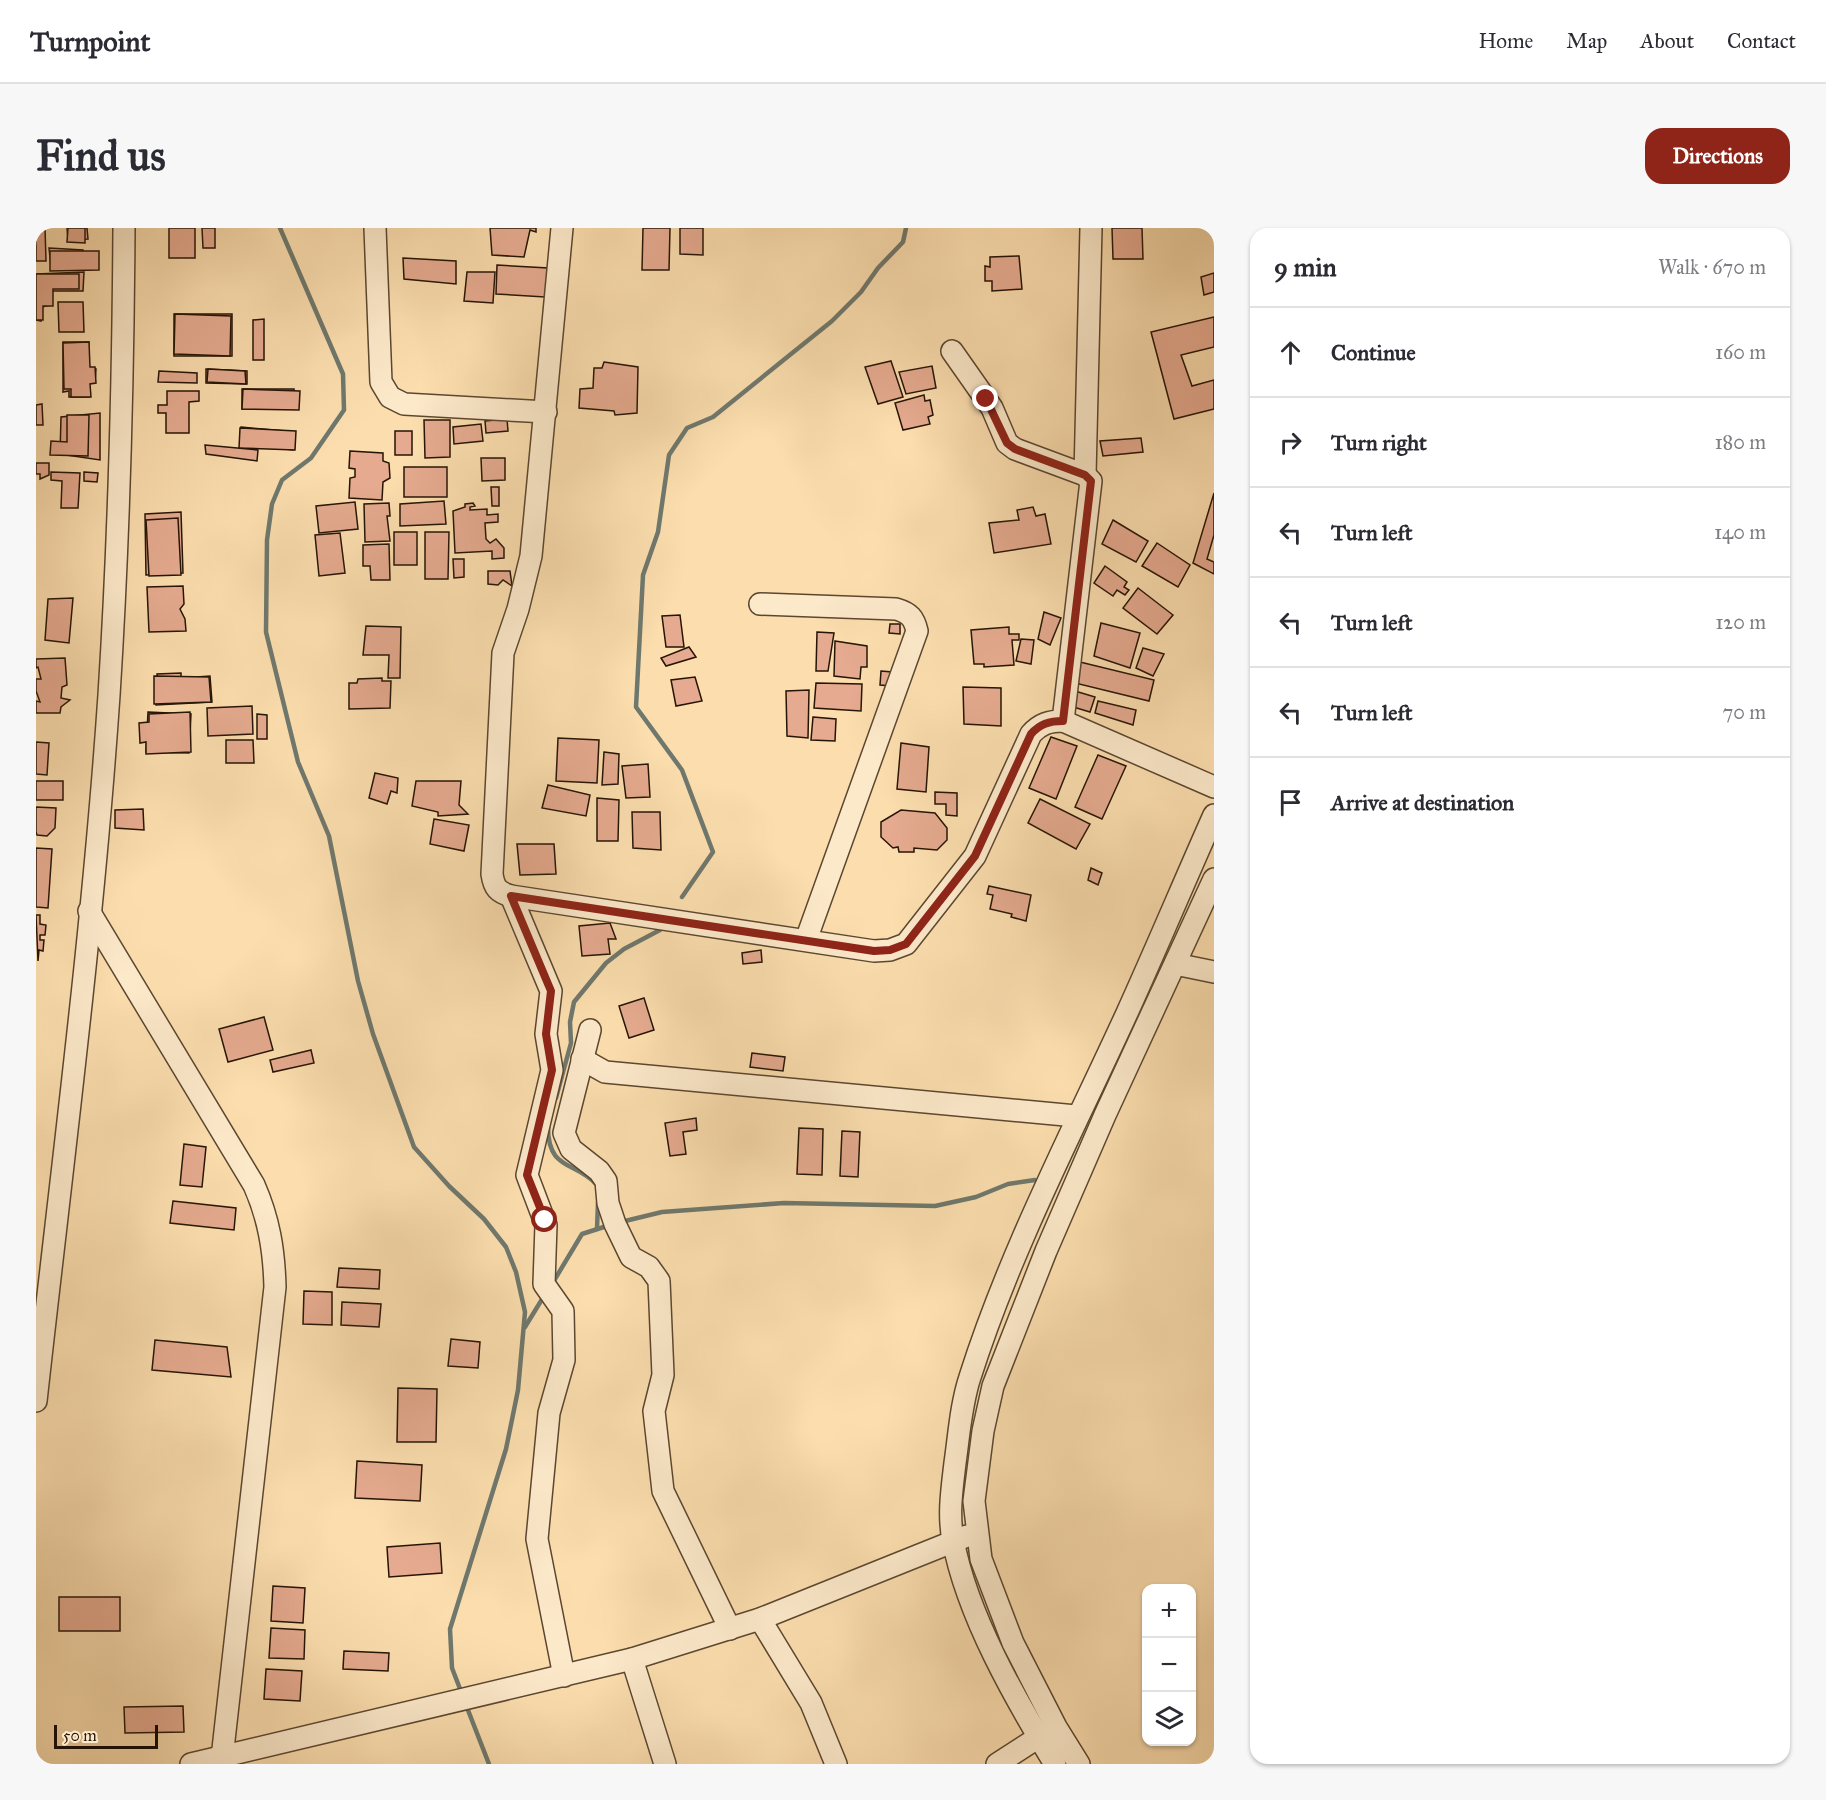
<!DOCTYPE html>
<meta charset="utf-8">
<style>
body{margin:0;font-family:"IM FELL Great Primer",serif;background:#f7f7f7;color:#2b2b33}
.controls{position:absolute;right:18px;bottom:18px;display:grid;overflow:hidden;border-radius:12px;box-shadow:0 2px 4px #0004}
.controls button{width:54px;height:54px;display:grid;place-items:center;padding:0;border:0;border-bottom:2px solid #e1e1e2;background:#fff;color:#2b2b33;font:30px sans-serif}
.scale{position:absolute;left:18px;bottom:15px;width:104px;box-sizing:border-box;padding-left:6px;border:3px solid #261506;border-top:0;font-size:16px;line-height:21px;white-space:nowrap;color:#261506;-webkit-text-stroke:4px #fce9ca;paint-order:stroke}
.stop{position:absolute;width:18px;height:18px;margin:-14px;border:4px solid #8f2418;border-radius:50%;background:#fff}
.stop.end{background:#8f2418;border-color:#fff;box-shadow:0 2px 6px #0008}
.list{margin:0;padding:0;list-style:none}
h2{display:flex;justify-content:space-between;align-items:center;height:78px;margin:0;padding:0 24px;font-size:26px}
h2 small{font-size:20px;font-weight:400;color:#7c7c81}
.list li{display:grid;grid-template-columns:39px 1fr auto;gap:18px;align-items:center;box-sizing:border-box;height:90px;padding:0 24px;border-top:2px solid #e1e1e2}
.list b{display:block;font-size:22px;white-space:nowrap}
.list em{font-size:20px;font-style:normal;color:#7c7c81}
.icon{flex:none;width:33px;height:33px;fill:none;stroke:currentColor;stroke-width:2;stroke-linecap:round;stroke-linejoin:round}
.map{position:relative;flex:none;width:1178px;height:1536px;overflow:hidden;border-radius:18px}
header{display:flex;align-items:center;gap:36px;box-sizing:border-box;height:84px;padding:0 30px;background:#fff;border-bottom:2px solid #e1e1e2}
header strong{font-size:28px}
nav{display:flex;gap:33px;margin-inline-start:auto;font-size:21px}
.intro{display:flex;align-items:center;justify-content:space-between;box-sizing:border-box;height:144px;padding:0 36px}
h1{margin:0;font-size:42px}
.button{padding:15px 27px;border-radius:18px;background:#8f2418;color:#fff;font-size:21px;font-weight:700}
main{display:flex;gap:36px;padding:0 36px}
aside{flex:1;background:#fff;border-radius:18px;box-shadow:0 2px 4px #0004}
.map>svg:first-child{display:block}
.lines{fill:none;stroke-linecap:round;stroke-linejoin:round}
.stream{stroke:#6f786d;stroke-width:4.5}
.building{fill:#e5aa8f;stroke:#261506;stroke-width:1.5}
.minor-casing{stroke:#5b4730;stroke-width:24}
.minor{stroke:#fce9ca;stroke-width:21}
.route{stroke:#8f2418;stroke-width:8}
</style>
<header>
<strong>Turnpoint</strong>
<nav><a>Home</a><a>Map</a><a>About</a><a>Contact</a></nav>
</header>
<div class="intro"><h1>Find us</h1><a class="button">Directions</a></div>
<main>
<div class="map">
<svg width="1178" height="1536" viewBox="0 0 1178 1536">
<rect width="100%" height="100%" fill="#fbddae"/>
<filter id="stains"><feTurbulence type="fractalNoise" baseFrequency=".00333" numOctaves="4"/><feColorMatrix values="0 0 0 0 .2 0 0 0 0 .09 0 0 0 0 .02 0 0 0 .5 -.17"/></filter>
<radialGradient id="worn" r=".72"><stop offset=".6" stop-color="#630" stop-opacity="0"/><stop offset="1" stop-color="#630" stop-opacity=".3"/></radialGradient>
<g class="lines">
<g class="stream">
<polyline points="244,0 307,146 308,182 275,230 246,252 236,276 231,312 230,404 262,534 293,608 322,753 337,806 378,919 413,958 448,991 470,1019 480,1044 489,1084 482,1162 470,1221 414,1401 416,1440 426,1466"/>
<polyline points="646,669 677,624 646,542 600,479 607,347 622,304 633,227 651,200 677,189 796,93 825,64 842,40 867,14 870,0"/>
<polyline points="520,870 535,815 534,794 538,774 570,735 588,721 624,702"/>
<path d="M512 899C512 943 539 933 560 956"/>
<polyline points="585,994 626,984 748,975 899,978 940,969 972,956 999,952"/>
<polyline points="561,1001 562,974"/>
<polyline points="516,1056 546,1006 574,997"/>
<polyline points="489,1099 508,1068"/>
<polyline points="430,1477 453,1536"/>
</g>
</g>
<g class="building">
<polygon points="0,0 9,0 10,33 0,33"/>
<polygon points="31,0 51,0 52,11 32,12"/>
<polygon points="32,0 49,0 49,15 31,14"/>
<rect x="133" y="0" width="26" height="30"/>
<polygon points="166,0 179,0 179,20 167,20"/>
<polygon points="454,0 500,0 500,4 494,2 488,29 456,27"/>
<polygon points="607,0 634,0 633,42 606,42"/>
<polygon points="644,0 667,0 667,27 644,26"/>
<polygon points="1076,0 1106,0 1107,31 1077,31"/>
<polygon points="13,20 47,22 47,40 15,39"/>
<polygon points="14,23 63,23 63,42 14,43"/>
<polygon points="983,28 986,61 956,63 956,53 949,53 949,38 954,39 954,29"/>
<polygon points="367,30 420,33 420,56 368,51"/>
<polygon points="461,37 512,40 509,69 460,66"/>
<polygon points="48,44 47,63 15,63 15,77 6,79 5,93 0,92 0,46"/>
<polygon points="431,44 459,44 457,75 428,73"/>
<polygon points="1178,45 1178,64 1168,67 1165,49"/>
<polygon points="0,46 43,46 43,61 17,61 17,78 7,78 7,92 0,92"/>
<polygon points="22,74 47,74 48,104 23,104"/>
<rect x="138" y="86" width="58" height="42"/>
<polygon points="139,86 195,88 194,128 138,126"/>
<polygon points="1178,89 1178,119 1145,127 1156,158 1178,152 1178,181 1138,191 1115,104"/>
<polygon points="228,91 228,132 217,132 217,92"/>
<polygon points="27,114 53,114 52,141 60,141 59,154 53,154 53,169 33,169 33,163 27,164"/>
<polygon points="53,114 54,139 59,139 60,155 54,156 55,169 35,169 35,161 28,161 27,115"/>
<polygon points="855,133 867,169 842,176 829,139"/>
<polygon points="568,134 602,139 601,185 579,187 578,183 543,180 544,161 557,160 558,140 566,140"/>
<polygon points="896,138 900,160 870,166 863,144"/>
<polygon points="170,141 211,143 211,156 170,155"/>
<polygon points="172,141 209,143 210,156 171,154"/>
<polygon points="123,143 161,145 161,155 122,154"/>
<rect x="206" y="161" width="52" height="20"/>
<polygon points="207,161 264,163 263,182 206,181"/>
<polygon points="131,163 163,163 163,173 153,174 153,205 130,205 130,185 122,185 122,177 131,177"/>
<polygon points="888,167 889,173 894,172 897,187 892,189 894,196 867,202 859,175"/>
<polygon points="6,176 7,197 0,197 0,177"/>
<polygon points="64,185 64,232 24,226 25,189"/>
<polygon points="31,187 53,187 52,228 14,227 15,213 31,214"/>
<polygon points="471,191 472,203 450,205 449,193"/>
<polygon points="388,192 414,192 414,229 389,230"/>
<polygon points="445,196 447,213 418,216 417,199"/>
<polygon points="205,199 259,204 257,222 204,216"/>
<polygon points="204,200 260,203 259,222 203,220"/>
<rect x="359" y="203" width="17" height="24"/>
<polygon points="1105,210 1107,224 1067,228 1064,213"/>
<polygon points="169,217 222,222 221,233 170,226"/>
<polygon points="314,223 347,225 347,233 353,235 354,250 347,254 346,272 313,270 314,250 319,249 319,241 313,240"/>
<polygon points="445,230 469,230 469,252 446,253"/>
<polygon points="0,235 13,235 13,247 4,251 4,246 0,246"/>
<rect x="368" y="239" width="43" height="30"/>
<polygon points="15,244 44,245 42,280 25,280 26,253 15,252"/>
<polygon points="48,244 62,245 61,254 48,253"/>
<polygon points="455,259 463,259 463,278 456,278"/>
<polygon points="1178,265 1178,307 1171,331 1178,334 1178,346 1157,335"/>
<polygon points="408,273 410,296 364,298 364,276"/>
<polygon points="319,274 322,301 283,305 280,278"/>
<polygon points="353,275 354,288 351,288 354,313 329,314 328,276"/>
<polygon points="437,275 439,278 434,279 434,282 451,281 451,287 462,286 462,294 449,295 450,311 454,315 460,311 468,320 468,330 456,331 456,323 419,325 417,283 429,279 429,276"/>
<polygon points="997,279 1000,288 1009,286 1015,316 958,325 953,295 983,292 981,282"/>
<polygon points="145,284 147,345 110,347 109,286"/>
<polygon points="142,290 145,347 113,348 110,292"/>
<polygon points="1077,292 1112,313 1100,334 1066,316"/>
<rect x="358" y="304" width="23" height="33"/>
<polygon points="389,304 413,304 412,351 389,351"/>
<polygon points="304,305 309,345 283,348 279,307"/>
<polygon points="1121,315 1154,337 1142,359 1106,338"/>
<polygon points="353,316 354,352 335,352 334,338 327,338 327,317"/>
<polygon points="417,331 428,331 428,349 418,350"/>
<polygon points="1069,338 1091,354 1088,359 1093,362 1089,367 1081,362 1077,368 1058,355"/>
<polygon points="452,343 474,343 476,358 467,352 462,357 452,356"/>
<polygon points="147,358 148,376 144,381 149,391 150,403 113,404 111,359"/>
<polygon points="1102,360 1137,387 1121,406 1087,380"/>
<polygon points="37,370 33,415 9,412 12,371"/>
<polygon points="1008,384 1025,390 1014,417 1002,411"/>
<polygon points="644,387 648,419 630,419 626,388"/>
<polygon points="1065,395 1104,405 1094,440 1058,428"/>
<polygon points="854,396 864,396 864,406 853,405"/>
<polygon points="330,398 365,399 364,450 352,450 353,427 327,427"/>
<polygon points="973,399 973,406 983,406 983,412 976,412 978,437 948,439 948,436 938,436 935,402"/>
<polygon points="781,404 798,405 792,443 780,443"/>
<polygon points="985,411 998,412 995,436 980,433"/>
<polygon points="799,413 831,418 831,439 825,439 824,451 798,448"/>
<polygon points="653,419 660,429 630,438 625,430"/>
<polygon points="1107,420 1128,426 1117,448 1100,440"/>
<polygon points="29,430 31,457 26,459 25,470 34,472 25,479 24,485 0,485 0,473 4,474 0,463 0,451 5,451 2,439 0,440 0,431"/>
<polygon points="1044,434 1118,452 1113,473 1039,455"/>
<polygon points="845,443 856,444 855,458 844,457"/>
<polygon points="145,445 145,450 174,448 176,474 120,477 119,455 122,455 121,446"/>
<polygon points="118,448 173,449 175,474 118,476"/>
<polygon points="659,449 666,473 640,478 635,452"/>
<polygon points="346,450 346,453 355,453 354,480 313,481 313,455 321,455 322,451"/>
<polygon points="780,455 826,456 825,483 778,480"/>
<polygon points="927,459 965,460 965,498 928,496"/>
<polygon points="773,462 772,510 751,508 750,463"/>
<polygon points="1039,463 1059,469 1054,484 1034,478"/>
<polygon points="1062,473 1100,482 1097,497 1059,485"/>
<polygon points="216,478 217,506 172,508 171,480"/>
<polygon points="112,484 155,486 153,525 110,524"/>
<polygon points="154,484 155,524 110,526 110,514 104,515 103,495 113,494 113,486"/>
<polygon points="221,486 231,487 231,511 221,511"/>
<polygon points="777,489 800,491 799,513 775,512"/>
<polygon points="1015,509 1041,518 1020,571 993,560"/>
<polygon points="522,510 563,512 561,555 520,553"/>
<polygon points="190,512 217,512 218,535 190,535"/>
<polygon points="0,514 13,515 11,547 0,546"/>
<polygon points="865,515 893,519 890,564 861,561"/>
<polygon points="568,524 583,526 582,556 566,557"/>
<polygon points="1062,527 1090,538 1066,591 1039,579"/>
<polygon points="612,536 614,569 590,570 586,538"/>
<polygon points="339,545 362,550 361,565 355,563 351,576 333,570"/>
<rect x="0" y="553" width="27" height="19"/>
<polygon points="380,553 425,553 423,577 432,586 402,588 402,584 376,578"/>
<polygon points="512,557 554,567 550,588 506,580"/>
<polygon points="899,564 921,565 921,588 910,587 910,576 899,576"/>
<polygon points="561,570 583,572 582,613 561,613"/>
<polygon points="1004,571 1054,596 1040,621 992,595"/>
<polygon points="0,579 20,580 19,600 11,608 1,607 0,604"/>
<polygon points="107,581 108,602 79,600 79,582"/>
<polygon points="865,582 899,585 911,600 911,612 901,622 878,620 878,624 863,624 862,619 857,620 845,609 845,594"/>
<polygon points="596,584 624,584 625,622 597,620"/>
<polygon points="398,591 433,597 428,623 394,616"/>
<polygon points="481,616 518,616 520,646 484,647"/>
<polygon points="0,620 16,621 12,680 0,679"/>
<polygon points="1055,640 1066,645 1062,657 1052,652"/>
<polygon points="953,658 995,667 990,693 975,689 976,686 954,681 957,667 951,666"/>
<polygon points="0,687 4,687 4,696 10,697 9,707 4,707 4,712 8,712 7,723 3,722 2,733"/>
<polygon points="574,695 580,711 572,711 574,726 546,728 543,698"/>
<polygon points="725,722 726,734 707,736 706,725"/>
<polygon points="608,770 618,802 593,810 583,778"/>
<polygon points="228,789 237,822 192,834 183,801"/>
<polygon points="275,822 278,835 237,844 234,832"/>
<polygon points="716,825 749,829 747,843 714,839"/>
<polygon points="660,890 661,902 647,904 650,926 634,928 629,895"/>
<polygon points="763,900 787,901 786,947 761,946"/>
<polygon points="806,903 824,904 822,949 804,948"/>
<polygon points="148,916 170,919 166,959 144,957"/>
<polygon points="137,973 200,980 198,1002 134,995"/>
<polygon points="303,1040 344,1042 343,1061 301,1059"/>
<polygon points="268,1063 296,1064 296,1097 267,1096"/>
<polygon points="306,1074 345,1076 343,1099 305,1097"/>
<polygon points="415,1111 444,1114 442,1140 412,1138"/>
<polygon points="119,1112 191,1119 195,1149 116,1142"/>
<polygon points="362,1160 401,1161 400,1214 361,1214"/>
<polygon points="321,1233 386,1237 384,1273 319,1270"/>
<polygon points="404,1315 406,1345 353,1349 351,1319"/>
<polygon points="237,1358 269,1360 267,1395 235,1393"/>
<rect x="23" y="1369" width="61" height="34"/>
<polygon points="235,1400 269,1402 268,1431 233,1430"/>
<polygon points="308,1423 353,1425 352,1443 307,1441"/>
<polygon points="230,1441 266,1443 264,1473 228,1471"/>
<polygon points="147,1478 148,1504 89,1505 88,1479"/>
</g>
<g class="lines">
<defs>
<g id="minor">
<polyline points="339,0 345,154 354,169 368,176 510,184"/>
<path d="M526 0 495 328 482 381 467 425 456 646C458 660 462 664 475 668L838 723 854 722 870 716 939 628 995 506C1004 496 1013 493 1027 493L1178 559"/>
<polyline points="916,123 956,180 971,215 979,221 1049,247 1055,253 1027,493"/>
<polyline points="1049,247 1055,0"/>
<path d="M724 376 860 381C874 385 878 390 881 403L770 712"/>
<polyline points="475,668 515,763 510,806 516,842 491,947 510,997 508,1056 527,1083 528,1132 513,1185 501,1311 528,1448"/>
<path d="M53 683 218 957C233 991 238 1022 239 1059L186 1530"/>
<polyline points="1139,736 1178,744"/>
<polyline points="554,802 528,905 535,921 563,943 570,953 572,975 579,996 595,1029 613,1039 623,1053 627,1147 618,1183 627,1263 694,1401"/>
<polyline points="546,831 569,844 1040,888"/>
<path d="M0 1173C26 938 57 703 73 467 83 311 87 156 88 0"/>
<polyline points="724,1391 775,1475 800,1536"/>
<polyline points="596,1431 629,1536"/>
<polyline points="155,1536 596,1431 724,1391 931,1308"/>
<polyline points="961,1536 1003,1509"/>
<path d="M1019 1536C979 1471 931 1387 917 1312 912 1286 916 1261 919 1235 923 1207 925 1176 934 1149 974 1023 1036 905 1091 785 1121 719 1149 652 1178 587"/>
<polyline points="1043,1536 1020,1499 977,1415 945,1331 938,1273 947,1203 957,1158 1010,1023 1069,887 1178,651"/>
</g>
</defs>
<use href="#minor" class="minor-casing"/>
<use href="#minor" class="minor"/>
</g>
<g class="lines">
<path class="route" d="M509 992 491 947 516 842 510 806 515 763 475 668 838 723 854 722 870 716 939 628 995 506C1004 496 1013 493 1027 493L1055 253 1049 247 979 221 971 215 950 171"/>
</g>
<rect width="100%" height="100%" filter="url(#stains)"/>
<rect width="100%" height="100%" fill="url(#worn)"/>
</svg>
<div class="controls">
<button>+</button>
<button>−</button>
<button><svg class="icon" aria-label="layers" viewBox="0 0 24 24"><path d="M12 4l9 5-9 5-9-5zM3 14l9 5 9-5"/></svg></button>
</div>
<div class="scale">50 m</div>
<div class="stop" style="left:509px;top:992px"></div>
<div class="stop end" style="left:950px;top:171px"></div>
</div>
<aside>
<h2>9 min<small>Walk · 670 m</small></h2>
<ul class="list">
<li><svg class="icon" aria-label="ahead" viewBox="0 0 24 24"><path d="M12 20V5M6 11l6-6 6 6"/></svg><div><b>Continue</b></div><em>160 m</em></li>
<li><svg class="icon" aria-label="right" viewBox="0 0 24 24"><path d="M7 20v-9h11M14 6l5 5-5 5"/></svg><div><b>Turn right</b></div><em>180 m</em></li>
<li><svg class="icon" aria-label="left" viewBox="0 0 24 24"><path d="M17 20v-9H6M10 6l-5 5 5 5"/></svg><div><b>Turn left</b></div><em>140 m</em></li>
<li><svg class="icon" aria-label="left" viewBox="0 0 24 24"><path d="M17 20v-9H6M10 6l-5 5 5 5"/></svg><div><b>Turn left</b></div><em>120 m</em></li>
<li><svg class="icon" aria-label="left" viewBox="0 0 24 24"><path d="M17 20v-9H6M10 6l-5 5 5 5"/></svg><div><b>Turn left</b></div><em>70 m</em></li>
<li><svg class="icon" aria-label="arrive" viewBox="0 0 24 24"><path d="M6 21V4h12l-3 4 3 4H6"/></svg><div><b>Arrive at destination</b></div></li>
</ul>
</aside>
</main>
